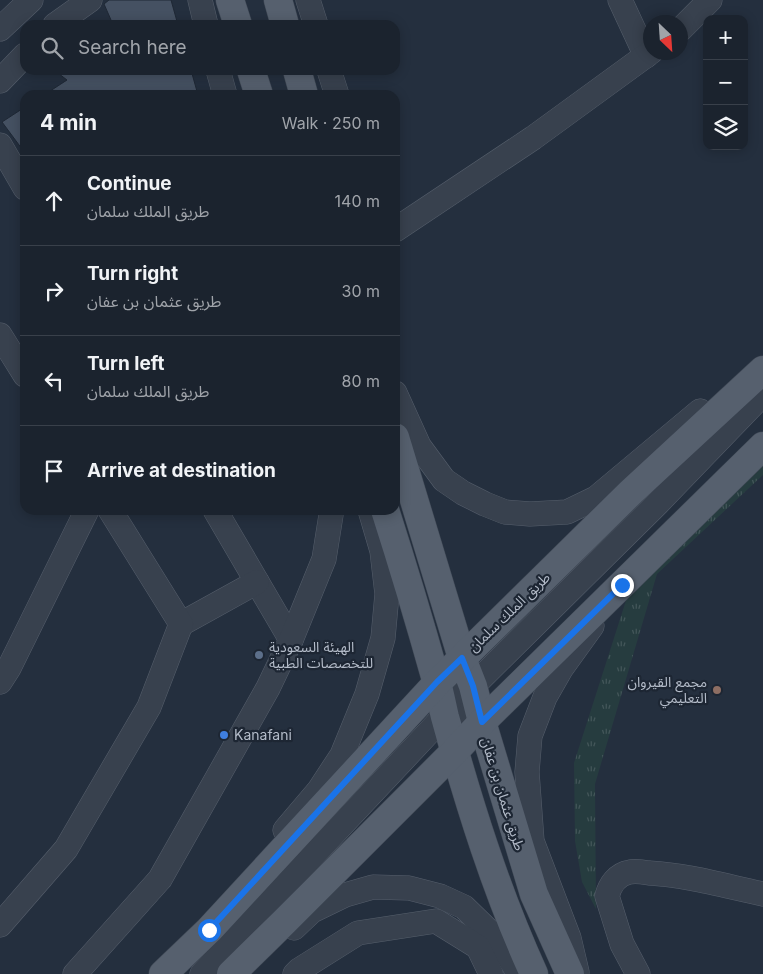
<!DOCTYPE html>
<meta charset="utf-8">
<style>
body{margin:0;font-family:Inter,"Noto Sans Arabic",sans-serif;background:#282f3a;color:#f1f3f6}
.controls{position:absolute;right:15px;top:15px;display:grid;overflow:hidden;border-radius:10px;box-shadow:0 2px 12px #0003}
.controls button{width:45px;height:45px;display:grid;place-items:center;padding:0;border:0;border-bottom:1px solid #39404a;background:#1b232e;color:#f1f3f6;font:25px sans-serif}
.compass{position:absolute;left:643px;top:15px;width:45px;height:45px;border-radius:50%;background:#1b232e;box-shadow:0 2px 12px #0003;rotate:155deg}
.stop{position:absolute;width:15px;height:15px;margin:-11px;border:4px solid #1a73e8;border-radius:50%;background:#fff}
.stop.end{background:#1a73e8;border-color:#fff;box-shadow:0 1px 5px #0008}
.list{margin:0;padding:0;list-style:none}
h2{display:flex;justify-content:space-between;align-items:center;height:65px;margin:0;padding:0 20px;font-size:21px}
h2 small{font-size:16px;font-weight:400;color:#a0a4aa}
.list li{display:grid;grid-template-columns:32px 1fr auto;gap:15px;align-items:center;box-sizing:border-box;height:90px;padding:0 20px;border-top:1px solid #39404a}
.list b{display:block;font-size:19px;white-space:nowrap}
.list p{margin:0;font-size:16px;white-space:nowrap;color:#a0a4aa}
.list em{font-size:16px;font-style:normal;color:#a0a4aa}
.icon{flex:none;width:28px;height:28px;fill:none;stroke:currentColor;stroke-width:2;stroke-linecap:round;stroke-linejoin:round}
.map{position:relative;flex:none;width:763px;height:974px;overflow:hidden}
.search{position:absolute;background:#1b232e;box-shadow:0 2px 12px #0003;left:20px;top:20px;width:380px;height:55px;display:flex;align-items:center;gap:12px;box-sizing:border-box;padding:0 18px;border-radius:15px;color:#a0a4aa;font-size:19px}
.panel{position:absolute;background:#1b232e;box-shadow:0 2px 12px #0003;left:20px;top:90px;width:380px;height:425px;border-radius:15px}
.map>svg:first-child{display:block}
.grass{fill:url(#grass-tufts)}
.building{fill:#455162;stroke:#1f2835}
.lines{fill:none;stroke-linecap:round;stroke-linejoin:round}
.minor-casing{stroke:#565f6c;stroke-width:25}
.major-casing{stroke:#414a57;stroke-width:29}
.minor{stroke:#38414e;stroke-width:24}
.major{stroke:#56606e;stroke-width:28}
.route{stroke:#1a73e8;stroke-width:6}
.service-dot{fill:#5c6f8a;stroke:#1d2633;stroke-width:2}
.education-dot{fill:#8d6e63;stroke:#1d2633;stroke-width:2}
.shop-dot{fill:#3f7fe0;stroke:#1d2633;stroke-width:2}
.labels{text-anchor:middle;stroke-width:4.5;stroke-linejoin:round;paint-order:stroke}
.street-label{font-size:14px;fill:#b4bcc9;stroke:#1d2633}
.poi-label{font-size:14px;fill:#b4bcc9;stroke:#1d2633;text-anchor:start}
</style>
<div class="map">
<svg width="763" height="974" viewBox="0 0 763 974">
<defs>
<pattern id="grass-tufts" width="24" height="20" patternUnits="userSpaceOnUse" patternTransform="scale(1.25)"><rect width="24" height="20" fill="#263c3f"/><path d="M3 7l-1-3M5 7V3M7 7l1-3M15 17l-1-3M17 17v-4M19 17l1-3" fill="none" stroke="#435659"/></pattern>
</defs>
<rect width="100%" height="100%" fill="#242f3e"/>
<polygon class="grass" points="763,461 763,475 657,574 595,784 596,909 582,882 575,841 574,763 630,588"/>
<g class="building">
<polygon points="109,0 171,0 178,25 108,25 111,20 104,4"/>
<polygon points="54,70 191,70 198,95 44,95 67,80"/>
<polygon points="25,107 25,153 2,122"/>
</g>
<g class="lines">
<defs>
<g id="minor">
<polyline points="200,0 206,25"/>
<polyline points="308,0 316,25"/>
<polyline points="620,0 646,56"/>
<polyline points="55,25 90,0"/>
<polyline points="0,29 31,0"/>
<polyline points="680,30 710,0"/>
<polyline points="218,70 225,95"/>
<polyline points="329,70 337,95"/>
<polyline points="0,81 25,55"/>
<polyline points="0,145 25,188"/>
<polyline points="395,230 533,138 651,52"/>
<polyline points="0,335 25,375"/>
<polyline points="395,393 419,446 444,480 463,493 485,504 505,512 530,514 567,512 596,498 700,411"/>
<polyline points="215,510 291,640"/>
<polyline points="181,624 257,582"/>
<polyline points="0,682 9,668 87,510"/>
<polyline points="455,751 473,686 658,503 763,394"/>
<polyline points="285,830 319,790 342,755 367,694 383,638 387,594 382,551 370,510"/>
<polyline points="0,925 66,849 149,707 181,624 110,510"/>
<polyline points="294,928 312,911 345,895 373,887 409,888 440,896 464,907 499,941 519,974"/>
<polyline points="577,972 569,938 532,841 527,772 530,736 545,697 561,669 592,626"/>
<polyline points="75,974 160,879 268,688 291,640 324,559 331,515 330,510"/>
<polyline points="202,974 445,715 462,658"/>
<polyline points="295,974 299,970 358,933 436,921 478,947 491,974"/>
<path d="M638 974 622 944 607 896C610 885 617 874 630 872 635 871 643 872 649 873 687 875 725 886 763 894"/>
</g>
<g id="major">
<polyline points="230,0 238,25"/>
<polyline points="278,0 285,25"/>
<polyline points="251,70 259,95"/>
<polyline points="297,70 304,95"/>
<polyline points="395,437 462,658 473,686 482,722 534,894 570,974"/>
<path d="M385 510C403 566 420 623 436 680 440 692 442 705 445 717 469 804 496 891 534 974"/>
<polyline points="163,974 209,930 437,683 631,492 763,370"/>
<polyline points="231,974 284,922 455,751 482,722 763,446"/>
</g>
</defs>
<use href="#minor" class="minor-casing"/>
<use href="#major" class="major-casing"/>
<use href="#minor" class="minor"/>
<use href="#major" class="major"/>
</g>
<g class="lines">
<polyline class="route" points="209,930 437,682 462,658 473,686 482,722 622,585"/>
</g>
<circle class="service-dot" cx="259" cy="655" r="5"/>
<circle class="education-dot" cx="717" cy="690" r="5"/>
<circle class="shop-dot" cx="224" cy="735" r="5"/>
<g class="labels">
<g class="street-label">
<text transform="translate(509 612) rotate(-44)" y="5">طريق الملك سلمان</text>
<text transform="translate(503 794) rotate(73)" y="5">طريق عثمان بن عفان</text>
</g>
<g class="poi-label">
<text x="269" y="652">الهيئة السعودية<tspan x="269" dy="16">للتخصصات الطبية</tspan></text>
<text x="707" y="687" text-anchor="end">مجمع القيروان<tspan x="707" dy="16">التعليمي</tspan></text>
<text x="234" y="740">Kanafani</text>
</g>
</g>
</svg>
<div class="controls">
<button>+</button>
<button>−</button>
<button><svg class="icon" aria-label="layers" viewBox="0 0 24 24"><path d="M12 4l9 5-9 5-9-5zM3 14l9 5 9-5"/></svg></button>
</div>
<svg class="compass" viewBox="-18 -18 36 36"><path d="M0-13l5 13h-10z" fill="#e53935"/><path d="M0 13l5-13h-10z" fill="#a0a4aa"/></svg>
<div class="stop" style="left:209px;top:930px"></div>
<div class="stop end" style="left:622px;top:585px"></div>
<div class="search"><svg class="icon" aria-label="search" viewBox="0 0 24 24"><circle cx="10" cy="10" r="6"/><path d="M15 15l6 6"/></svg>Search here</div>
<section class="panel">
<h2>4 min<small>Walk · 250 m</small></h2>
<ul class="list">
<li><svg class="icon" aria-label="ahead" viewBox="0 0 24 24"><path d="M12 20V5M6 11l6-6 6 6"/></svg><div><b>Continue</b><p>طريق الملك سلمان</p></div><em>140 m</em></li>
<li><svg class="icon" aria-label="right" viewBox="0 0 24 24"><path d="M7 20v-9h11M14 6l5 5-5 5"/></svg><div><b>Turn right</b><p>طريق عثمان بن عفان</p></div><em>30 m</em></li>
<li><svg class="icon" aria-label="left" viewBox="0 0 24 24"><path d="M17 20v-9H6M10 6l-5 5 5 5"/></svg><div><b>Turn left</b><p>طريق الملك سلمان</p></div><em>80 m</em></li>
<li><svg class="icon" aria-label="arrive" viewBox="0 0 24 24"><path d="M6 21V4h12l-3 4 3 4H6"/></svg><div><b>Arrive at destination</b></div></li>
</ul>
</section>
</div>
